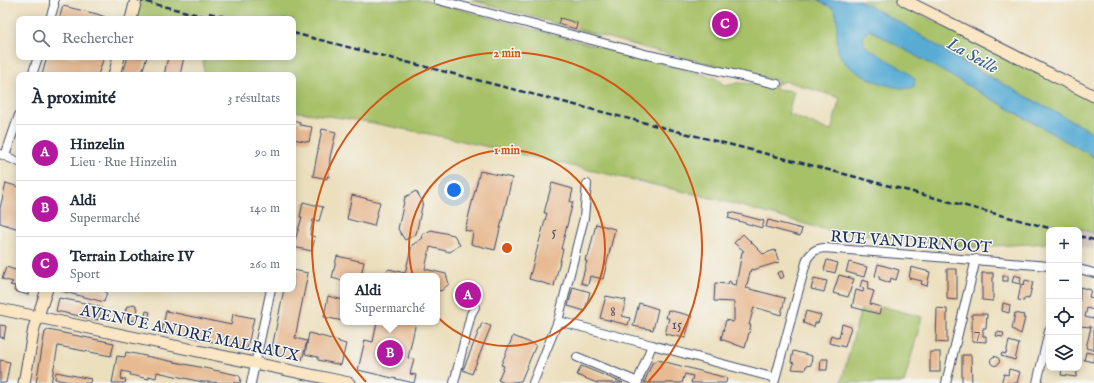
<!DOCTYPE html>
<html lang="fr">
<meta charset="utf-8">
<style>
body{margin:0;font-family:"IM FELL English",serif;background:#f2f2f3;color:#1f2937}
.controls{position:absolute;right:12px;bottom:12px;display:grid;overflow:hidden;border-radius:8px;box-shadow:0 2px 10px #0003}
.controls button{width:36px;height:36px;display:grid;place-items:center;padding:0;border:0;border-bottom:1px solid #e0e1e3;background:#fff;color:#1f2937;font:20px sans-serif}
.you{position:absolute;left:454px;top:190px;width:14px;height:14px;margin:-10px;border:3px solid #fff;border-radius:50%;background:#1a73e8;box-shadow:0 0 0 6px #1a73e833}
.badge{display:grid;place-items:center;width:26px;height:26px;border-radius:50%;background:#b5179e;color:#fff;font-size:13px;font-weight:700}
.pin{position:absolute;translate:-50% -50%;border:2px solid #fff;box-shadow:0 1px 4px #0006}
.popup{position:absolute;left:340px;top:273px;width:100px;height:52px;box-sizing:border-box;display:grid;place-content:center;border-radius:8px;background:#fff;filter:drop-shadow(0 1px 3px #0005);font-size:13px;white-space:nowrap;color:#747a83}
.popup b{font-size:15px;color:#1f2937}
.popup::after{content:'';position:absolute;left:50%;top:100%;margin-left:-8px;border:8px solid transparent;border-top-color:#fff}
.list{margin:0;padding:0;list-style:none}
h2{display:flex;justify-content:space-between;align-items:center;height:52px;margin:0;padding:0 16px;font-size:17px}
h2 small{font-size:13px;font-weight:400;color:#747a83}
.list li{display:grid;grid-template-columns:26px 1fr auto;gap:12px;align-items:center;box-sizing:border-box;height:56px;padding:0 16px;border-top:1px solid #e0e1e3}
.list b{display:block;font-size:15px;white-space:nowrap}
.list p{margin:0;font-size:13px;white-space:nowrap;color:#747a83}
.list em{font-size:13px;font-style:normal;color:#747a83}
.icon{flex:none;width:22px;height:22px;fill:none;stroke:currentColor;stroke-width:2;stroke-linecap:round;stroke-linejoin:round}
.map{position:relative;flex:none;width:1094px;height:383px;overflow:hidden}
.search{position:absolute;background:#fff;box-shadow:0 2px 10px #0003;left:16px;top:16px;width:280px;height:44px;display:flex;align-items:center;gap:10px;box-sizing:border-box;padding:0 14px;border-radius:8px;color:#747a83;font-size:15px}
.panel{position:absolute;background:#fff;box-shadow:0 2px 10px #0003;left:16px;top:72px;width:280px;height:220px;border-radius:8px}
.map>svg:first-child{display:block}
.industrial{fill:#cec2b9}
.green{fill:#a7c167;stroke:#617862}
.water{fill:#59acd4;stroke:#3a6e99}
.building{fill:#e7ba92}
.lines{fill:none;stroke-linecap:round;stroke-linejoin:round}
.street-casing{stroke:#3a496c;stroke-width:10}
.secondary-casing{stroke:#3a496c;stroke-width:13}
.street{stroke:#fff;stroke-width:8}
.secondary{stroke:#fbe6c4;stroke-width:11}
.rail{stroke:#1b2f5e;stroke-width:2.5;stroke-dasharray:6 3;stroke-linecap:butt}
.ring{fill:none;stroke:#d45514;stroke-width:2}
.labels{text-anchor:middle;stroke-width:3;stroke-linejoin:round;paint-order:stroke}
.number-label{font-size:14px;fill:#4e526b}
.street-label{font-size:16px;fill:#1b2f5e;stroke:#f6f6f2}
.water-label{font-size:17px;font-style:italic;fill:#315b87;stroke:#f6f6f2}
.centre{fill:#d45514;stroke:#f6f6f2;stroke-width:2}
.ring-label{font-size:12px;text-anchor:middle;font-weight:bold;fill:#d45514;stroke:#f6f6f2;stroke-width:3;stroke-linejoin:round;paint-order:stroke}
</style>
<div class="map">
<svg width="1094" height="383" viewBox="0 0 1094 383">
<rect width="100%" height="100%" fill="#f6f6f2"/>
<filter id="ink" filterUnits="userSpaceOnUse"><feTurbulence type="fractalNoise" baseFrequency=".025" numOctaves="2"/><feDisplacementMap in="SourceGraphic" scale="8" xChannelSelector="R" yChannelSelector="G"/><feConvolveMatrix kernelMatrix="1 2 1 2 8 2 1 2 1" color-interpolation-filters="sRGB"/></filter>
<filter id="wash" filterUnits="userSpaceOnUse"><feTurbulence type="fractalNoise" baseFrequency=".012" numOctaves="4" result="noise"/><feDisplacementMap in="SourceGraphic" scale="16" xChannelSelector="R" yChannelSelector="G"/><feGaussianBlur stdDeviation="0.9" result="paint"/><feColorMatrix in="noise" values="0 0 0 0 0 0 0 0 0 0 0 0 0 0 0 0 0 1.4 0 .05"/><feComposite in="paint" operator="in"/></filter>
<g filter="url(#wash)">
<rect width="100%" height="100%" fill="#ecdfbd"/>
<polygon class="industrial" points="1074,227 1094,233 1094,250 1079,246 1079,230 1073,230"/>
<g class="green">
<polygon points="137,0 424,0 716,78 725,86 738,83 776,84 775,89 794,91 788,114 831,131 840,98 786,81 777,84 778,81 649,49 471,0 818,0 1094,157 1094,233 1074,227 1073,230 1049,230 1049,243 974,247 830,231 716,199 449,138 362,121 293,111 293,75 204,75 203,57 293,57 293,19 130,19"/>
<polygon points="858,0 892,0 1094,101 1094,133 961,61 906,26"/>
<polygon points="881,306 922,317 904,383 841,383 861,309 879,314"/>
</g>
<path class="water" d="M818 0H858L906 26 961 61 1094 133V157L870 30C862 34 862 40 866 47L906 71 915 79 914 87C897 94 847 72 840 56 833 41 841 24 834 9Z"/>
<g id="blocks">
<g class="building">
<polygon points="63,6 97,14 111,19 59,19"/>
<polygon points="560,18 577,23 576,29 558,24"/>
<polygon points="47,57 104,57 98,75 42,75"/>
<polygon points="128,57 147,57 142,72 139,71 138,75 122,75"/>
<polygon points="168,57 184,57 180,75 164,75"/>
<polygon points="293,121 300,123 300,125 312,127 309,142 293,139"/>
<polygon points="322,129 336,132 330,157 329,177 327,176 327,179 313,176"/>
<polygon points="480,171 512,178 495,250 471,244 473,232 465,230"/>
<polygon points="6,183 19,187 19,229 0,223 0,208"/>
<polygon points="552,183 573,189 570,202 573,202 561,249 563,249 554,286 529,279 547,213 544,213"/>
<polygon points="416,191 423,202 416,234 405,240 398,229 405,197"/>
<polygon points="352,195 380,202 374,226 347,219"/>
<polygon points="303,202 323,207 319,221 313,220 310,235 315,237 312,251 293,247 302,217 300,217"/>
<polygon points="730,212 764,221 762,228 728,218"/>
<polygon points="768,220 802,229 800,236 766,227"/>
<polygon points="596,224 615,229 603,279 590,276 588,285 581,283 587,261 585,261 586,256 588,257"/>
<polygon points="431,230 454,235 460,245 450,252 430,247 425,269 446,274 449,284 441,291 437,290 437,276 382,276 389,269 405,273 412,245 423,238 422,235"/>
<polygon points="743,234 763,254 775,250 779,262 753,270 751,269 746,288 785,298 781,315 754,307 749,325 751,325 745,348 721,339 726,320 733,322 734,320 734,302 714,301 715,283 728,284 729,281 731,282 731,284 736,285 742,252 744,251 734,243"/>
<polygon points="337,256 364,262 361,276 343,276 343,281 332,278"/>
<polygon points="827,260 838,263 835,273 824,270"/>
<polygon points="849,262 867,267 864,277 846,272"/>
<polygon points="878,264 899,270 896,280 891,278 890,283 879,279 880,277 875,276"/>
<polygon points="6,267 19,271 19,289 29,289 28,295 14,291 15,286 10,285 13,282 2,279"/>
<polygon points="911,267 930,272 927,286 921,284 922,281 909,278"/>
<polygon points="947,269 957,269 957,300 947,299"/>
<polygon points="293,270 308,273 295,338 307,341 302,360 271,353 284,289 293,289"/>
<polygon points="782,271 784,277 780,279 777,273"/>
<polygon points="982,273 993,273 993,301 982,300"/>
<polygon points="839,275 854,279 848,297 833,293"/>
<polygon points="1014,275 1021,277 1020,284 1012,282"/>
<rect x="1003" y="276" width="5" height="5"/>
<polygon points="814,278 827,281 824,292 811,289"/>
<polygon points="862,280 869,282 867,289 874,291 870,304 881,307 879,314 852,307 856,290 863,292 864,288 860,287"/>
<polygon points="1025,280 1033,282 1029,299 1024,298 1024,301 1018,300 1021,284 1024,285"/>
<polygon points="573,287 590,292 585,311 568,306"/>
<polygon points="1080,287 1091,290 1089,297 1094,298 1094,310 1087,308 1085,317 1093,319 1094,316 1094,350 1086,348 1091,327 1079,326"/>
<polygon points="62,289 94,289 107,292 104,302 61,291"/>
<polygon points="328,296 343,300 343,321 324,317"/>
<polygon points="606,296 626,300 622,316 630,318 628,325 600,318"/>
<polygon points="59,298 90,304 102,308 98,320 56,311"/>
<polygon points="639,303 658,309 653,330 633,326"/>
<polygon points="1003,303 1010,305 1009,313 1002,311"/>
<polygon points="132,304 136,305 136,308 138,308 135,321 123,318 127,306 131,306"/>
<polygon points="937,308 947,309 947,343 936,342"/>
<polygon points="668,310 692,316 685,338 665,334 669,318 666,318"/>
<polygon points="146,311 150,312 148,321 144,320"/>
<polygon points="166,311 231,325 233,314 254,318 247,349 162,331"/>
<polygon points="806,311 821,315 818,323 815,323 814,327 803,323"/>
<polygon points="1015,313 1024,315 1023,318 1025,318 1021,334 1012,329"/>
<polygon points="972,314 987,314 986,328 983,328 983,336 986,336 986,342 972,341"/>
<polygon points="377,322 416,322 408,358 414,359 410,374 416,375 414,383 358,370 365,340 373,342"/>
<polygon points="482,323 491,326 472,374 463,370"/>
<polygon points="842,324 851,327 845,347 829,343 831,335 839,338"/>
<polygon points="0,325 6,326 4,338 0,337"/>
<polygon points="48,330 114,343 111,356 58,346 51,383 36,383 45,332"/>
<polygon points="997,332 1004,333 1003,337 996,336"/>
<polygon points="309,333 339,341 339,342 346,344 341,365 318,360 318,357 305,354"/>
<polygon points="513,336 536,345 521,381 505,383 498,380 504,366 501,365"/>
<polygon points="1009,341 1019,344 1015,360 1001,356 1002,353 1006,354"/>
<polygon points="793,351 812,356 811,365 806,366 805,370 792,369 794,363 791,362"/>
<polygon points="126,352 238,375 241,378 240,383 202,382 157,372 156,378 149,376 149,379 130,375 131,373 122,371 121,379 126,380 125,383 112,383 117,356 125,357"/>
<rect x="930" y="352" width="10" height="20"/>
<polygon points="1086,352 1094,354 1093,362 1084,360"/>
<polygon points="962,355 971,355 972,383 962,383"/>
<circle cx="995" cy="361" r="4.5"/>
<polygon points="821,359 828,359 827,370 820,370"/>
<polygon points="0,360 10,362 6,383 0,383"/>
<polygon points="658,360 727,378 726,383 691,383 693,376 685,374 682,383 644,383 652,363"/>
<polygon points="581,366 623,383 597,383 577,375"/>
<polygon points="1062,368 1078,368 1076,377 1061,375"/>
<polygon points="1009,369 1020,372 1017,383 1001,383 1004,374 1008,375"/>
<polygon points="56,372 91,379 90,383 73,383 55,379"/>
</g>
</g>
</g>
<g filter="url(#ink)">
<use href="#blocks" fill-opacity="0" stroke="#3a496c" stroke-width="1"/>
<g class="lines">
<defs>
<g id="street">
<polyline points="438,0 649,55 777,84"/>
<polyline points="50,19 54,6 54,0"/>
<polyline points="32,75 38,57"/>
<polyline points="0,154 19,162"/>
<polyline points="5,156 19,115"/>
<polyline points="1079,269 1094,273"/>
<polyline points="558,321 652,345"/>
<polyline points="577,357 638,382"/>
<polyline points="251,383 271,289"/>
<polyline points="454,383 471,314 475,307"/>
<polyline points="533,383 558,321 584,218 587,184"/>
<polyline points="637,383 652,345 775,378"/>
<path d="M774 383 807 259C812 251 816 249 824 248L1049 266"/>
<polyline points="946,383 976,259"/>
<polyline points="1037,383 1049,331"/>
</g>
<g id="secondary">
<polyline points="904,0 1094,96"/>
<polyline points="131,19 136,0"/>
<polyline points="114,75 119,57"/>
<polyline points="0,309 349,383"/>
<polyline points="24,383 34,328 47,289"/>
</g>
</defs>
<use href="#street" class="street-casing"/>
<use href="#secondary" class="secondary-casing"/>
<use href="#street" class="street"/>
<use href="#secondary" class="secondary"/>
<g class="rail">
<polyline points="138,0 215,19"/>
<polyline points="209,13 234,19"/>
<polyline points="293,33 810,165 1057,230"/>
<polyline points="1079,236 1094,240"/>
</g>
</g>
</g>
<g class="ring">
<circle cx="507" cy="248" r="98"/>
<path d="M366 382A195 195 0 1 1 648 382"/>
</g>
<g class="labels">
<g class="number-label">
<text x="554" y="236">5</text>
<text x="613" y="316">8</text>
<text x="677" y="329">15</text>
<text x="977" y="337">7</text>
</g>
<g class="street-label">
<text transform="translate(911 241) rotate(4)" y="6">RUE VANDERNOOT</text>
<text transform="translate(190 332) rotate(12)" y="6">AVENUE ANDRÉ MALRAUX</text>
</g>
<g class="water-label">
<text transform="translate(973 55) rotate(29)" y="6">La Seille</text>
</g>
</g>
<circle cx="507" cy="248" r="6" class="centre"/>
<g class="ring-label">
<text x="507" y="57">2 min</text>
<text x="507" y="154">1 min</text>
</g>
</svg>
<div class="controls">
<button>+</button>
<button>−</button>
<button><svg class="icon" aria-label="locate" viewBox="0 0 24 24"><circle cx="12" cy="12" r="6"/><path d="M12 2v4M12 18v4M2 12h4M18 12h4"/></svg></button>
<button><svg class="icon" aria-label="layers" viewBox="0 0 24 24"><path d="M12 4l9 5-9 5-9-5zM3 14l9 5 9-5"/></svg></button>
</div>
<div class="you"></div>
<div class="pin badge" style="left:468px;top:295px">A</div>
<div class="pin badge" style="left:390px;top:353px">B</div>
<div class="popup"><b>Aldi</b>Supermarché</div>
<div class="pin badge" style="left:725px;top:24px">C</div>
<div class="search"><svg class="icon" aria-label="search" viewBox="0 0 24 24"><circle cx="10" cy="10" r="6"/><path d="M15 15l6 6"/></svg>Rechercher</div>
<section class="panel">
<h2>À proximité<small>3 résultats</small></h2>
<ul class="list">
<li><span class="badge">A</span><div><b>Hinzelin</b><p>Lieu · Rue Hinzelin</p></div><em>90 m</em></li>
<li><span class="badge">B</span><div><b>Aldi</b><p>Supermarché</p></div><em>140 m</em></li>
<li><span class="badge">C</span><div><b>Terrain Lothaire IV</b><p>Sport</p></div><em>260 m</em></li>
</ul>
</section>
</div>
